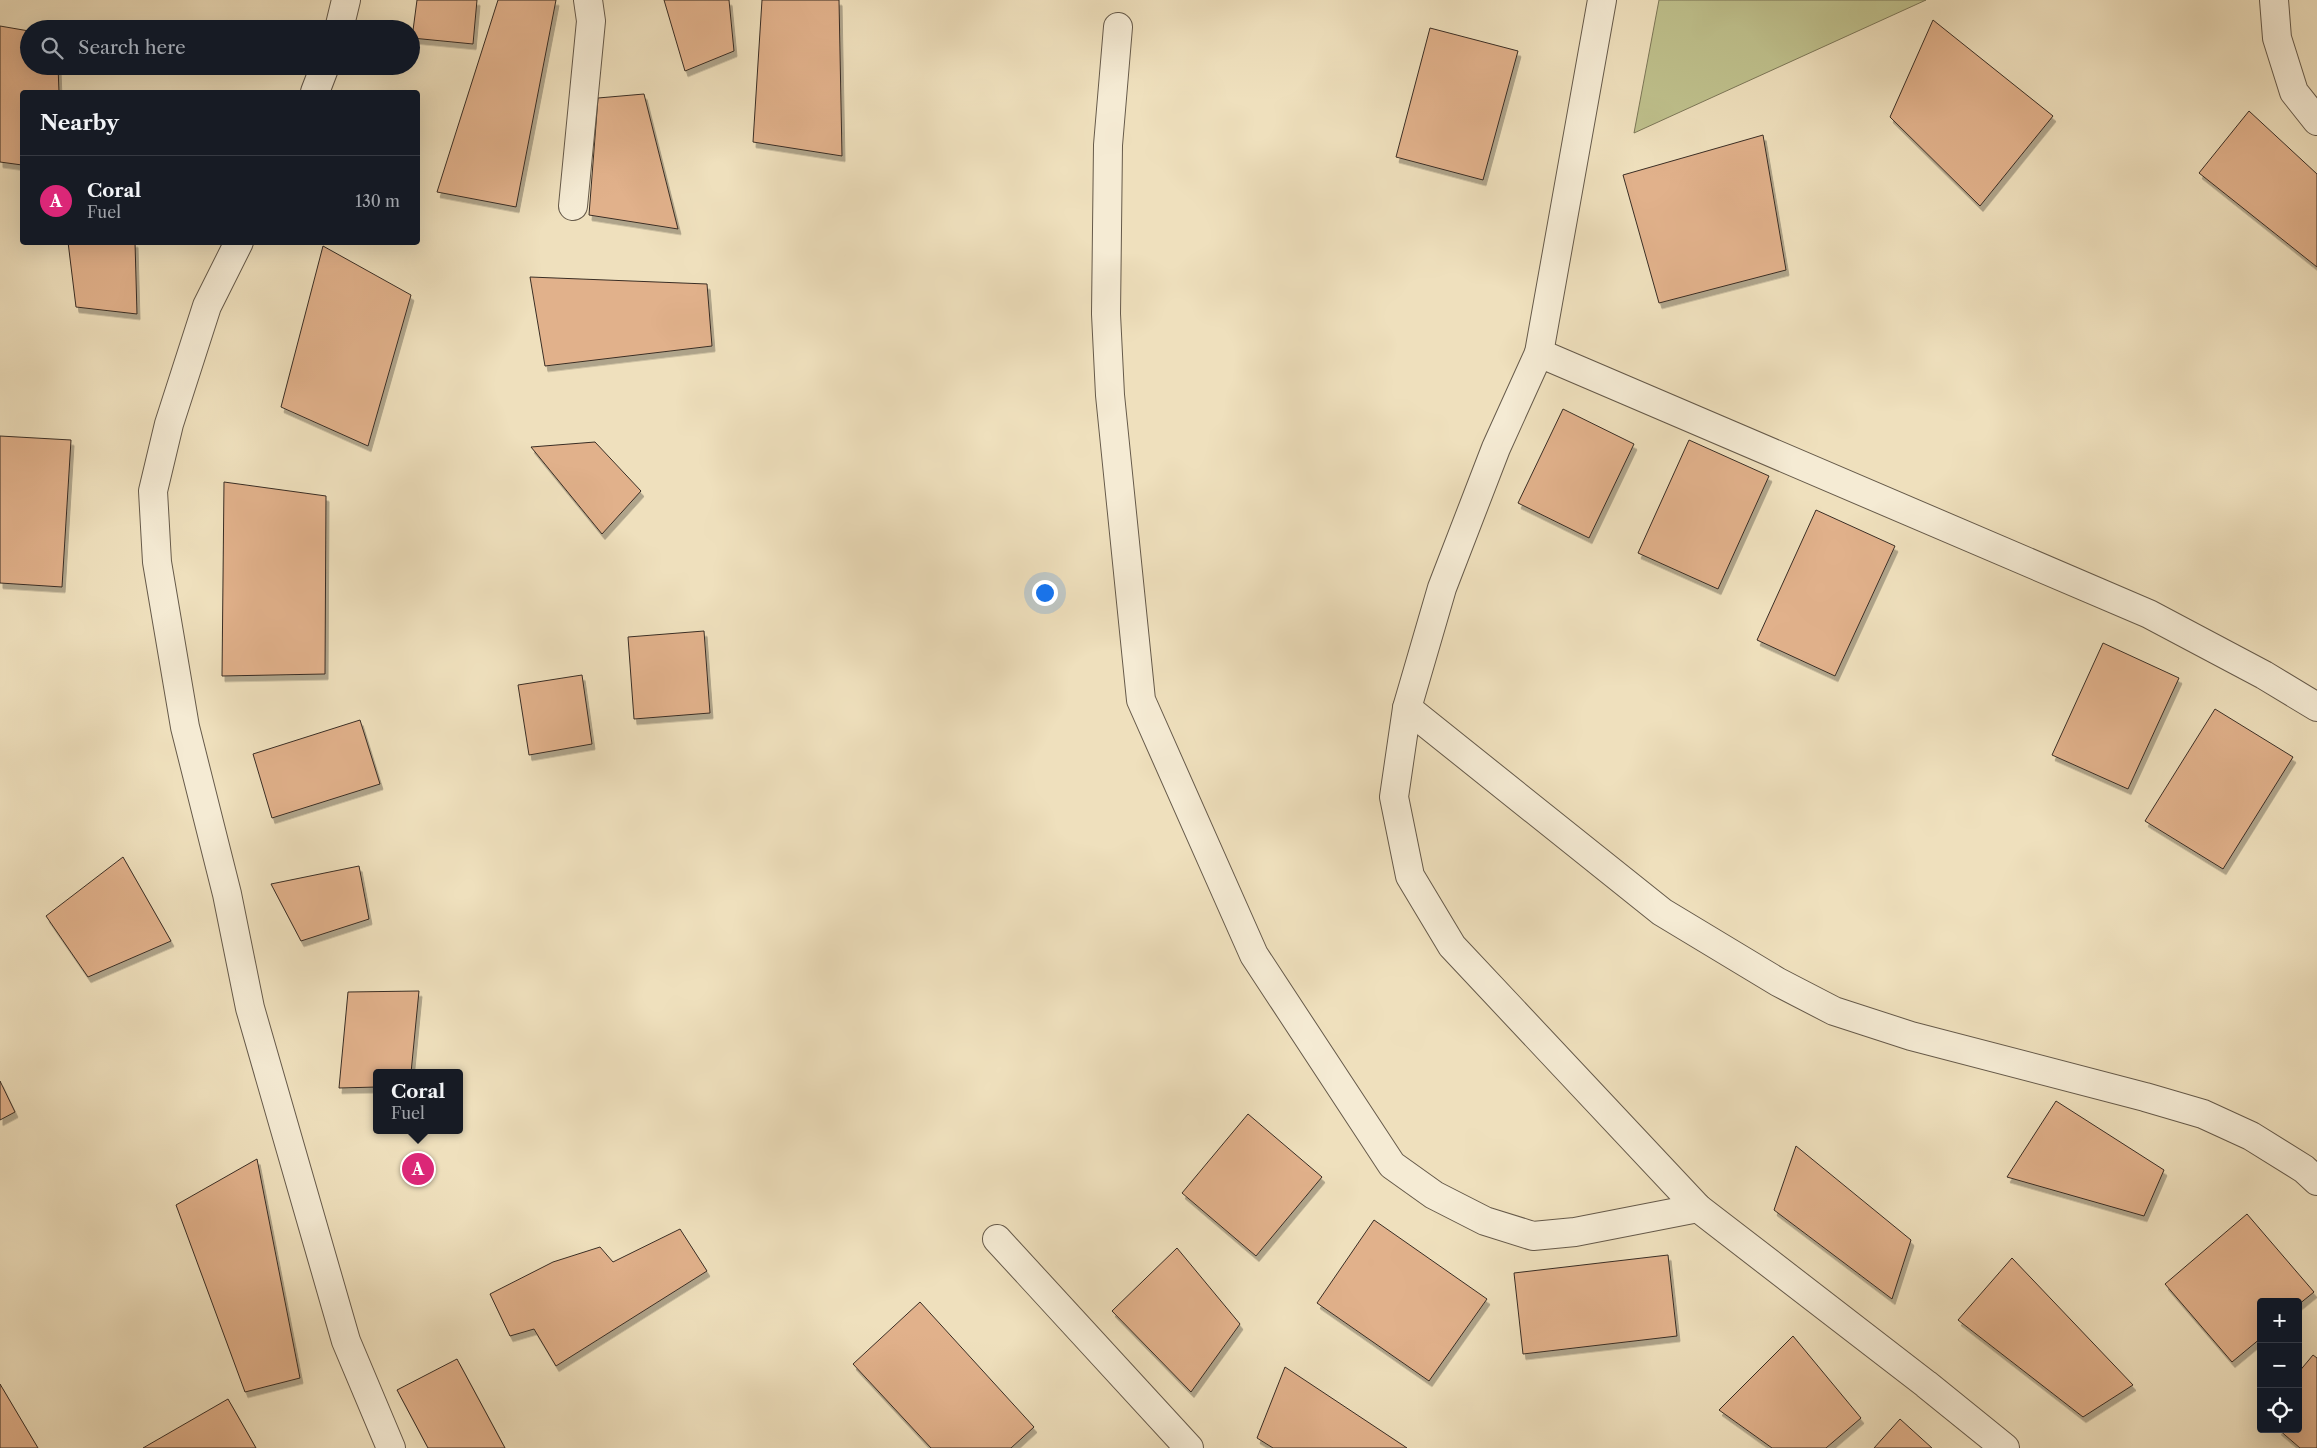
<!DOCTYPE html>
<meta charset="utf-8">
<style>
body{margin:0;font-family:"Libre Caslon Text",serif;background:#242831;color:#f1f3f6}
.controls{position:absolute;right:15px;bottom:15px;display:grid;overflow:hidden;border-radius:5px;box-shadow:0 5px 20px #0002}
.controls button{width:45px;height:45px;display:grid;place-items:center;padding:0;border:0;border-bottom:1px solid #363941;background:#171b24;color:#f1f3f6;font:25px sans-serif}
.you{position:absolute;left:1044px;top:592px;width:18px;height:18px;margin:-12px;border:4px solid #fff;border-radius:50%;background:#1a73e8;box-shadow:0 0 0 8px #1a73e833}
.badge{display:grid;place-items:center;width:32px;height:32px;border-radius:50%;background:#db2777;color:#fff;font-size:16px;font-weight:700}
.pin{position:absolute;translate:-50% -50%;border:2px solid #fff;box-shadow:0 1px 5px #0006}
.popup{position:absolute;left:373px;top:1069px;width:90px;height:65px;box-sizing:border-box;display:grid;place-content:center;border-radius:5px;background:#171b24;filter:drop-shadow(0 1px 4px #0005);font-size:16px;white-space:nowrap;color:#9ea1a6}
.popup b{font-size:19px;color:#f1f3f6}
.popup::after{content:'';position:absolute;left:50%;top:100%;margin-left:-10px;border:10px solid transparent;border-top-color:#171b24}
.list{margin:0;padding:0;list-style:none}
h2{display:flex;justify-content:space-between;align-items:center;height:65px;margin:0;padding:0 20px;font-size:21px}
h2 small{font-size:16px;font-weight:400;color:#9ea1a6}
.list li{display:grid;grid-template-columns:32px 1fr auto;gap:15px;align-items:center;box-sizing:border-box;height:90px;padding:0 20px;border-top:1px solid #363941}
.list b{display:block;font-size:19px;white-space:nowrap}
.list p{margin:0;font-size:16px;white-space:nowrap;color:#9ea1a6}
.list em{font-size:16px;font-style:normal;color:#9ea1a6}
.icon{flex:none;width:28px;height:28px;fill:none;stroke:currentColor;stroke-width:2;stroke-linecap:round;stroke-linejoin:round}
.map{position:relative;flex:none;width:2317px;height:1448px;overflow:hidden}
.search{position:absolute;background:#171b24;box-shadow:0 5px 20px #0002;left:20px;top:20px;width:400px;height:55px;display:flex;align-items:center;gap:12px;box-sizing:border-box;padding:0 18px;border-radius:28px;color:#9ea1a6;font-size:19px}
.panel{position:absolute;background:#171b24;box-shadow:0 5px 20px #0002;left:20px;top:90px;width:400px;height:155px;border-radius:5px}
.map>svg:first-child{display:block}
.green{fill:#bfc18d;stroke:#7c7758}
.building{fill:#e1b18b;stroke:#392d24;filter:url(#shadow)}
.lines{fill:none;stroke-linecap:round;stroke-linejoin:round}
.minor-casing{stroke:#665a4a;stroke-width:30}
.minor{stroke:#f5ebd4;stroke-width:28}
</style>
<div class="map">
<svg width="2317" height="1448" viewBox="0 0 2317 1448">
<defs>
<filter id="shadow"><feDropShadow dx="3" dy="5.5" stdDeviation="0" flood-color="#0004"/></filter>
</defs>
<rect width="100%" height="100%" fill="#efe0bd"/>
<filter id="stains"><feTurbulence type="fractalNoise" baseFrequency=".004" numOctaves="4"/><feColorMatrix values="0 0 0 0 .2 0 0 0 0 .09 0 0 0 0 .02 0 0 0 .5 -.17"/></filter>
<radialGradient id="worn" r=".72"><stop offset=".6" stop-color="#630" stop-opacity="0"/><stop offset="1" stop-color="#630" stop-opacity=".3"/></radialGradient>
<polygon class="green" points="1659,0 1926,0 1634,133"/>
<g class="building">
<polygon points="417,0 477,0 473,44 412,38"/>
<polygon points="498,0 556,0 516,207 437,192"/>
<polygon points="664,0 729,0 734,51 685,71"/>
<polygon points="762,0 839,0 842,156 753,142"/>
<polygon points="1933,20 2053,116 1980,206 1890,117"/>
<polygon points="0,26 29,31 29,66 58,66 59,92 22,92 22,165 0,162"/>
<polygon points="1430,28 1518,51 1483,180 1396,157"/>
<polygon points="644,94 678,229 589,215 598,98"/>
<polygon points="2249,111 2317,174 2317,267 2199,173"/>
<polygon points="1763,135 1786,270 1659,303 1623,175"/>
<polygon points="68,242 135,242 137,314 76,307"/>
<polygon points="323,246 411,295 368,446 281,407"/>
<polygon points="530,277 707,284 712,346 545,366"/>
<polygon points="1563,409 1634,444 1589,538 1518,503"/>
<polygon points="0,436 71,440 62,587 0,583"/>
<polygon points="1689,440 1769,476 1718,589 1638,553"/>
<polygon points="595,442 641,491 602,534 531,447"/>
<polygon points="224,482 326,496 325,674 222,676"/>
<polygon points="1816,510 1895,546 1835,676 1757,640"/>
<polygon points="704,631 710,713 634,719 628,637"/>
<polygon points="2103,643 2179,678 2128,789 2052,755"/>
<polygon points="582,675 592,744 529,755 518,685"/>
<polygon points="2215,709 2293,757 2223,869 2145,821"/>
<polygon points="360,720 380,784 272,818 253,754"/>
<polygon points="123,857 171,941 88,977 46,916"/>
<polygon points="359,866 369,919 301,941 271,884"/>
<polygon points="419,991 411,1073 377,1073 377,1087 339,1088 348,992"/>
<polygon points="0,1081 15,1112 0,1120"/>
<polygon points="2056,1101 2164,1170 2144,1216 2007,1177"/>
<polygon points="1248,1114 1322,1177 1256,1256 1182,1193"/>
<polygon points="1796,1146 1911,1240 1892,1299 1774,1210"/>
<polygon points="257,1159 300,1378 245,1392 176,1205"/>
<polygon points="2247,1214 2314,1292 2298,1305 2298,1302 2261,1302 2261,1338 2232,1362 2165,1284"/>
<polygon points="1374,1220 1487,1299 1429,1381 1317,1303"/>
<polygon points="680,1229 707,1271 556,1366 534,1329 510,1336 490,1294 553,1262 600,1247 613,1262"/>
<polygon points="1177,1248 1240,1324 1191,1392 1112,1311"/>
<polygon points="1668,1255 1677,1336 1523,1354 1514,1273"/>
<polygon points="2012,1258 2133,1385 2083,1417 1958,1320"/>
<polygon points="920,1302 1034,1427 1011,1448 931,1448 853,1364"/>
<polygon points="1793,1336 1861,1418 1826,1448 1772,1448 1719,1410"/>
<polygon points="2313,1355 2317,1358 2317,1448 2300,1448 2278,1429 2298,1429 2298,1373"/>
<polygon points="457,1359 505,1448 428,1448 397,1390"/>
<polygon points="1285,1367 1407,1448 1273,1448 1257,1438"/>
<polygon points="0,1384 38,1448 0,1448"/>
<polygon points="228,1399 256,1448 143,1448"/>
<polygon points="1900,1419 1932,1448 1874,1448"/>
</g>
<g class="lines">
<defs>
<g id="minor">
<polyline points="2274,0 2277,38 2294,92 2317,121"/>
<polyline points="1118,27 1108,145 1106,314 1110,395 1141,700 1254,955 1392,1165 1434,1195 1485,1221 1533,1236 1575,1232 1698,1208"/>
<polyline points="339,29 346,0"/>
<polyline points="315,92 325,66"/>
<polyline points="573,206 591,21 588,0"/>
<polyline points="239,242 207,306 169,424 153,491 157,562 185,727 227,894 250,1008 346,1341 391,1448"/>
<polyline points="1539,353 1602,0"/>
<polyline points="1407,708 1662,912 1778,982 1834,1011 1911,1036 2145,1097 2203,1114 2251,1136 2304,1169 2317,1181"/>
<polyline points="997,1239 1189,1448"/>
<polyline points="2005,1448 1926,1384 1698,1208 1452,946 1410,876 1394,797 1407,708 1442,588 1496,448 1539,353 2149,614 2264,675 2317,707"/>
</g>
</defs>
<use href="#minor" class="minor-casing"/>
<use href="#minor" class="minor"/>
</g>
<rect width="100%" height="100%" filter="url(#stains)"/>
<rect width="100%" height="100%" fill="url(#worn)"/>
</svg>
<div class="controls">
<button>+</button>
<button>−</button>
<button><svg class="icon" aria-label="locate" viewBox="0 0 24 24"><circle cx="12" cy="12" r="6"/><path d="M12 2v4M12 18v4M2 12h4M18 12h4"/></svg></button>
</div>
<div class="you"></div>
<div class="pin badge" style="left:418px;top:1169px">A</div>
<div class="popup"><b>Coral</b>Fuel</div>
<div class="search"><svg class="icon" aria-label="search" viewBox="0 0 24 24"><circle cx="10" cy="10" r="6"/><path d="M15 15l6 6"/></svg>Search here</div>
<section class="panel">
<h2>Nearby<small></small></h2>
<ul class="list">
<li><span class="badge">A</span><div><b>Coral</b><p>Fuel</p></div><em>130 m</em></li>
</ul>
</section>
</div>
